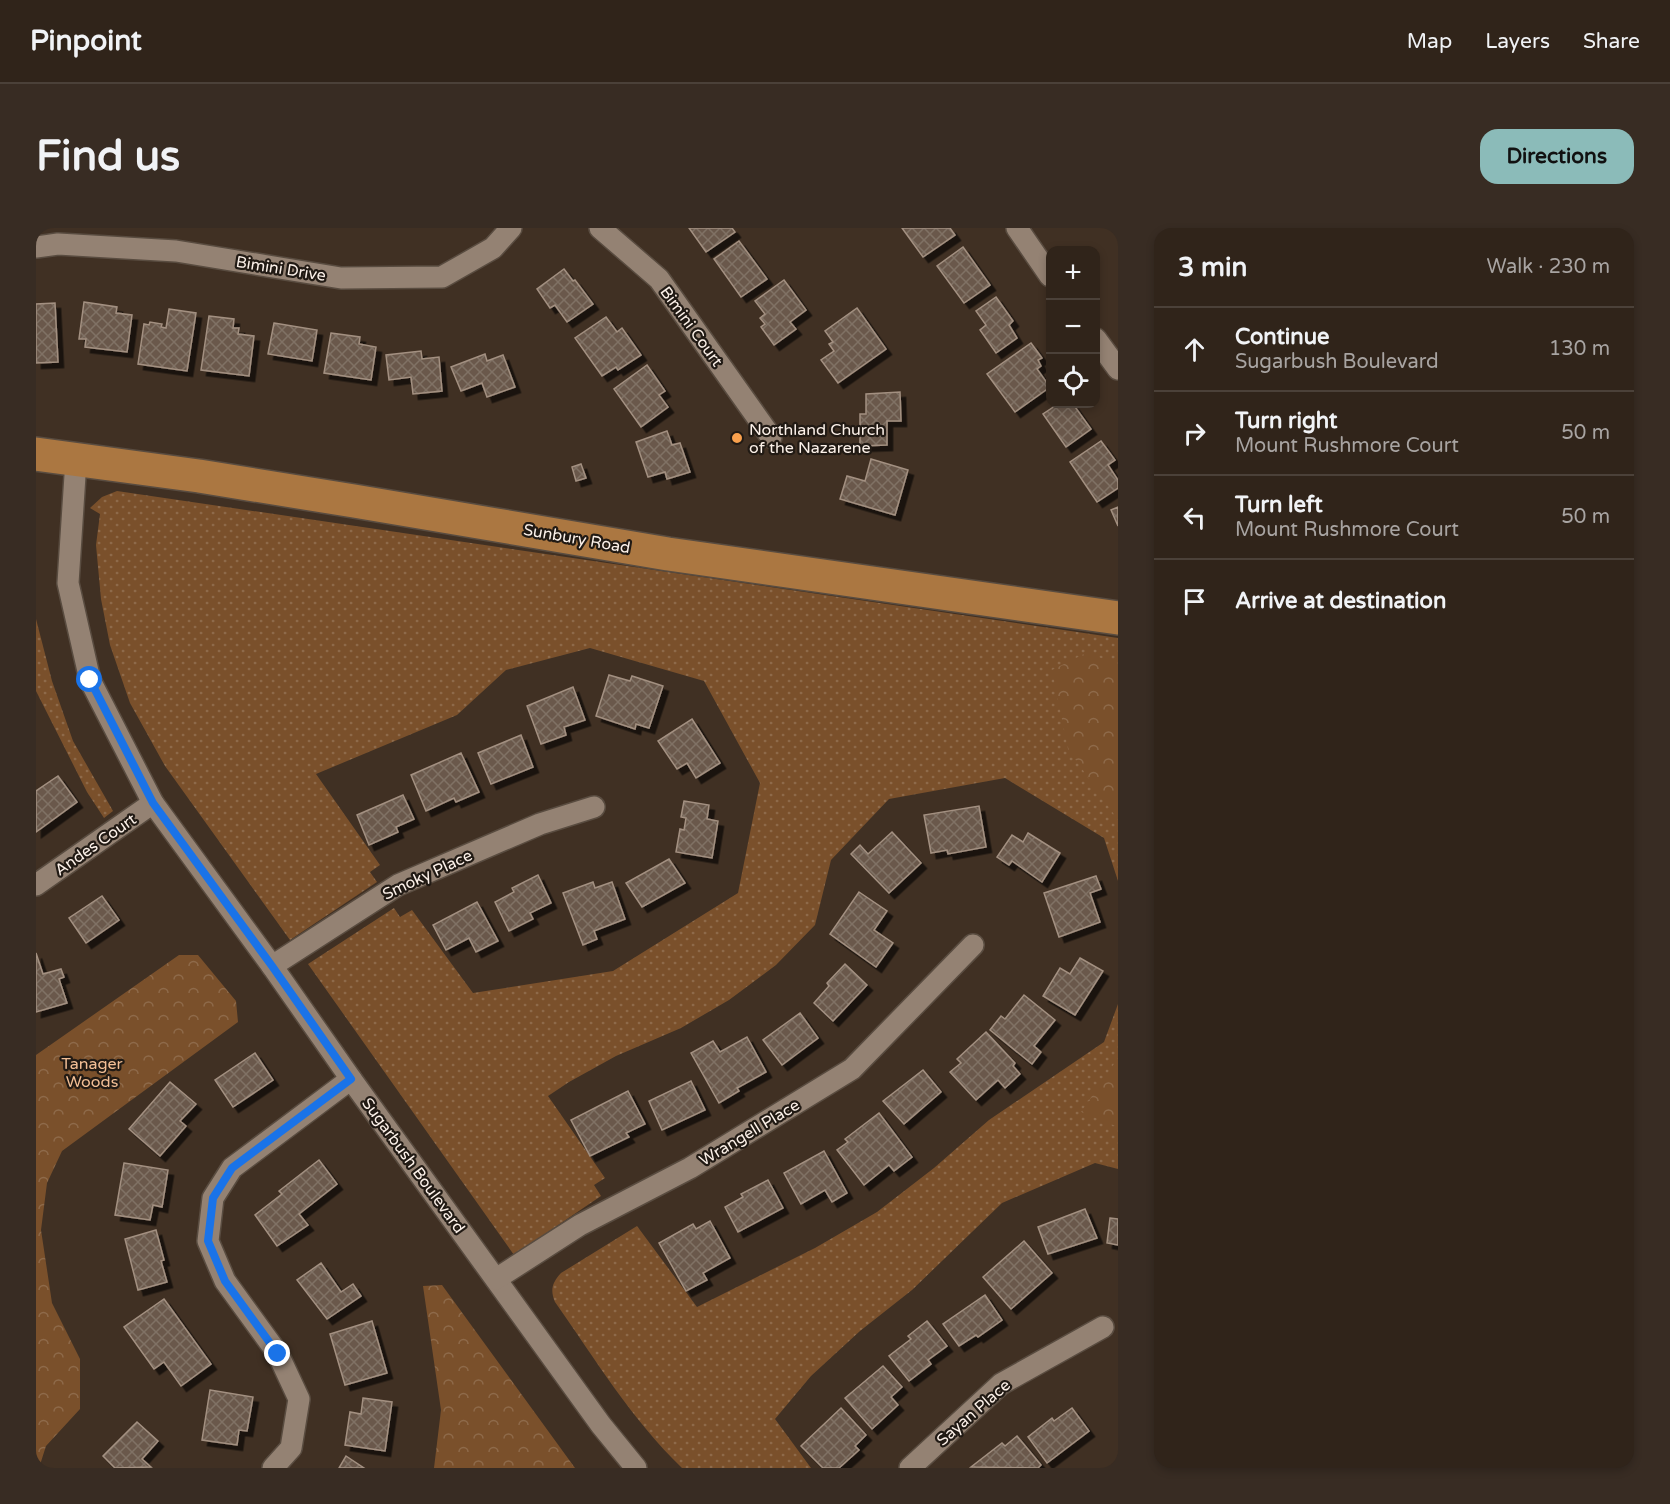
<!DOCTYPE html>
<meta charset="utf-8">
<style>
body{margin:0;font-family:"Varela Round",sans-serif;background:#382c23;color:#f1f3f6}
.controls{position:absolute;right:18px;top:18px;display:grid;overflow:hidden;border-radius:12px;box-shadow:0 3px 9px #0003}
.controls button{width:54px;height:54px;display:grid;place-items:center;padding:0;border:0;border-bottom:2px solid #4b4139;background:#30241a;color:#f1f3f6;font:30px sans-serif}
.stop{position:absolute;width:18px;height:18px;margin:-14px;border:4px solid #1a73e8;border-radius:50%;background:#fff}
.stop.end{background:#1a73e8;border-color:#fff;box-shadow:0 2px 6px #0008}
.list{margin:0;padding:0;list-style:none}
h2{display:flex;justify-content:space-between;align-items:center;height:78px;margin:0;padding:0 24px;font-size:26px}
h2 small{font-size:20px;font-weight:400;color:#a8a4a2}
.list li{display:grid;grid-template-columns:39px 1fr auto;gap:18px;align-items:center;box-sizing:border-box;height:84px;padding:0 24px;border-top:2px solid #4b4139}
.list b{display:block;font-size:22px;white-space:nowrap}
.list p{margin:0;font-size:20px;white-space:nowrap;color:#a8a4a2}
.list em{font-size:20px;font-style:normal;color:#a8a4a2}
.icon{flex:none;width:33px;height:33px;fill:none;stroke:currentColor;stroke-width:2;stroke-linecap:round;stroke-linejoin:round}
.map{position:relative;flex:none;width:1082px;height:1240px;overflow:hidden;border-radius:18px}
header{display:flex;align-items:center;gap:36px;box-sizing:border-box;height:84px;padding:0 30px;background:#30241a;border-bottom:2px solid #4b4139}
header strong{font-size:28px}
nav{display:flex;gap:33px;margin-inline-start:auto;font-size:21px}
.intro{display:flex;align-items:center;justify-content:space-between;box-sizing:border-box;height:144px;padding:0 36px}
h1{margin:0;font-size:42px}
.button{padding:15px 27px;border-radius:18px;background:#8bbbb9;color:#111;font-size:21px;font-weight:700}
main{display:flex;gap:36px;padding:0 36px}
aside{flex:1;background:#30241a;border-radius:18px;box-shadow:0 3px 9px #0003}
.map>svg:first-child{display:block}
.grass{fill:url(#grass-dots)}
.forest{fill:url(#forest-crowns)}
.building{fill:url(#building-cross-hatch);stroke:#a39081;stroke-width:1.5;filter:url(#shadow)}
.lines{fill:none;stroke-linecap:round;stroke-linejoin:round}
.street-casing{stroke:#594c40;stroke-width:24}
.primary-casing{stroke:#594c40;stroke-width:36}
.street{stroke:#948273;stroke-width:21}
.primary{stroke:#ab7741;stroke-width:33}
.route{stroke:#1a73e8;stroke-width:8}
.poi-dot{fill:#f9a04d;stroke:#211a14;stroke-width:2}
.labels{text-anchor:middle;stroke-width:4.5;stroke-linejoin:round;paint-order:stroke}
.street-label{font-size:16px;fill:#fcf1e9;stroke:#211a14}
.poi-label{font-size:16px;fill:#fcf1e9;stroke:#211a14;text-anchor:start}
.park-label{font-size:16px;fill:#f3bf95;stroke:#211a14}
</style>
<header>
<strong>Pinpoint</strong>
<nav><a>Map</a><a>Layers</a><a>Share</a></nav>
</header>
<div class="intro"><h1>Find us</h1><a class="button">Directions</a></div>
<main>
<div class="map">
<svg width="1082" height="1240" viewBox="0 0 1082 1240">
<defs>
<pattern id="grass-dots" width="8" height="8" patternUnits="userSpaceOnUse" patternTransform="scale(1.5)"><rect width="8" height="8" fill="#7a502b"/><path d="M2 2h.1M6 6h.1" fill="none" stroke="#8e6a4a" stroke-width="1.8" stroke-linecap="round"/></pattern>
<pattern id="forest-crowns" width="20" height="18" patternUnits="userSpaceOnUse" patternTransform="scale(1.5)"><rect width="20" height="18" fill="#7a502b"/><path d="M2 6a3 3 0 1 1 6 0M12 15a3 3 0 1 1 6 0" fill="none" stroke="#8e6a4a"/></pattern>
<pattern id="building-cross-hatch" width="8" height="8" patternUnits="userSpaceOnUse" patternTransform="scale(1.5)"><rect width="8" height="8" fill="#6a594b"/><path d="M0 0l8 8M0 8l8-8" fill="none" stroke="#807165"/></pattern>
<filter id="shadow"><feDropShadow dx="5.5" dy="5.5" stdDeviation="0" flood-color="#0009"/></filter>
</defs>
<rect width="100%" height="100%" fill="#403023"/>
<g class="grass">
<polygon points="81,263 1082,410 1082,653 1068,610 969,550 853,571 795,632 779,697 740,737 693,772 645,800 580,828 533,854 512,868 569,950 558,957 565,968 478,1027 272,736 358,680 364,689 376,682 437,765 577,743 702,665 724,555 668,453 554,420 470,442 421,487 280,546 344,637 334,644 341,654 254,712 129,538 94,475 74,417 65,371 60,317 64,286 54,280 66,269"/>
<polygon points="0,391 16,453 37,513 77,583 68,590 51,564 0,463"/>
<path d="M1082 776V941L1059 935 966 975 876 1062 824 1103 775 1148 739 1191 775 1240H646C596 1192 559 1131 519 1074 514 1062 516 1055 525 1045L601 998 661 1079 779 1020 841 984 898 940 953 892 1068 814Z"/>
</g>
<g class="forest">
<polygon points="1052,424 1082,438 1082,592 1032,521 1016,442"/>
<polygon points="143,727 162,727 200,773 202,794 26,923 11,955 5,1002 16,1075 44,1131 44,1181 10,1218 3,1240 0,1240 0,827"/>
<polygon points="1082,830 1082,899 1045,884"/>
<polygon points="406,1057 539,1240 398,1240 405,1182 387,1058"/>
</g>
<g class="building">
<polygon points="653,0 696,0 699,4 670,24"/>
<polygon points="866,0 914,0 919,7 887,29"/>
<polygon points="703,13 731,51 705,69 678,31"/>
<polygon points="927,19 954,57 928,75 901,38"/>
<polygon points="528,41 537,53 539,52 557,76 531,94 519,77 514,80 501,61"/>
<polygon points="748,52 770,82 754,94 760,101 738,117 725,99 729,96 724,90 729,86 719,73"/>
<polygon points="960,69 977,93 973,97 981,110 960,125 944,102 950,97 940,83"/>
<polygon points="48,74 81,79 80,85 96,87 91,124 49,119 50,111 43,111"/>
<polygon points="19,75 22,134 0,135 0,76"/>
<polygon points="821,80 850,121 802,155 785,132 798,123 793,116 797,114 789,103"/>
<polygon points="133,81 160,85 151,143 102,136 108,96 113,97 114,94 126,96 125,99 130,100"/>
<polygon points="173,88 198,91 197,100 203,100 202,106 218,108 213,148 165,142"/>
<polygon points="570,89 581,104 586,100 605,127 582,142 580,139 566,148 539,110"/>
<polygon points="238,95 281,102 276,133 232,126"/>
<polygon points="295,105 324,109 323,116 340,119 335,152 288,145"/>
<polygon points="995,115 1006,130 1002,132 1005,138 1001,141 1014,159 979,184 951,146"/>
<polygon points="385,123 386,131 403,129 406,163 377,166 375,149 353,152 350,127"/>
<polygon points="449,126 451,133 467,127 479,159 451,169 446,155 425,163 415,139"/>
<polygon points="611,137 629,163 623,167 632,179 605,199 578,161"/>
<polygon points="864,164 865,193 851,193 851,217 824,218 824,186 830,186 830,166"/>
<polygon points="1022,176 1037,176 1055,201 1030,219 1007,186"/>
<polygon points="631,203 636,217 644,215 654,244 631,251 629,244 612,249 600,214"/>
<polygon points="1065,213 1079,232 1072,237 1082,252 1082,260 1061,274 1034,234"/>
<polygon points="835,231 872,242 859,287 804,271 811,248 829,253"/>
<polygon points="545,236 550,250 540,253 536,239"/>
<polygon points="1082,279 1082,298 1075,282"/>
<polygon points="573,447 594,453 596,448 627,458 613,500 600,496 599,501 560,488"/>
<polygon points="537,459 549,492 528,499 530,507 505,516 491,478"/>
<polygon points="656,491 684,535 660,550 651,535 641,541 622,513"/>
<polygon points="485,507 497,539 455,556 442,525"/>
<polygon points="425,525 443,564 420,574 418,570 390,583 375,547"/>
<polygon points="22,548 41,574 0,604 0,563"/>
<polygon points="367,567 378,591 360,599 362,604 333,617 321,587"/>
<polygon points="648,573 673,577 671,591 682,593 676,630 640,624 644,601 648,602 650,590 645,589"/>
<polygon points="943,578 950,619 912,626 911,622 895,625 888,587"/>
<polygon points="856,604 885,635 853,665 815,626 824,617 832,626"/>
<polygon points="992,605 1024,625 1006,654 976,633 973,637 961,629 976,607 987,614"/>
<polygon points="633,631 649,655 606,679 590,655"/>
<polygon points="502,647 515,675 494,685 497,691 473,703 459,674 478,664 476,660"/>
<polygon points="1060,648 1065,661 1054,665 1064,694 1023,709 1008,665"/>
<polygon points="557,654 559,660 576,654 589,691 558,703 561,711 547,717 527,665"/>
<polygon points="823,664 851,683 838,702 857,715 840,739 794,706"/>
<polygon points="66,668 83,692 50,715 33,690"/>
<polygon points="441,674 462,713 440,724 433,710 410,722 397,697"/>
<polygon points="0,725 7,746 25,741 28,749 23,751 31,775 0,784"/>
<polygon points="1044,730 1067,743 1039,787 1007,768 1024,740 1034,746"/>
<polygon points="809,736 831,757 797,793 778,775 793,758 791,755"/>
<polygon points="988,767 1019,792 998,818 1005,824 996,836 954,802 965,788 969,791"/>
<polygon points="764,785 782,810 746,837 727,812"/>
<polygon points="950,804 979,835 977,838 984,846 969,860 962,852 940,872 914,844 925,835 921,831"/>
<polygon points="711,809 730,844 701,860 703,863 683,875 655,825 677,813 684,824"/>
<polygon points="219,825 237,852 197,879 179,852"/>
<polygon points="887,842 905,864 868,896 847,873"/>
<polygon points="655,853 669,882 626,902 613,873"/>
<polygon points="134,854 160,876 144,893 150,898 124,928 93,901"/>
<polygon points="592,863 609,896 590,905 593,909 554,928 535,892"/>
<polygon points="843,885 876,929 858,943 853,937 828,957 801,922 812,914 809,911"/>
<polygon points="788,923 811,965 796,974 789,962 765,976 748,945"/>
<polygon points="283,932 301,956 263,986 272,997 241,1018 219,987 246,966 243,963"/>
<polygon points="88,935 132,942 126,979 117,977 114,992 79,987"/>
<polygon points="732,952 747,980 702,1004 689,979 707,969 705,966"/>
<polygon points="1049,981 1061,1010 1012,1026 1002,999"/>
<polygon points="1074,990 1082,991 1082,1017 1071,1015"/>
<polygon points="674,993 694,1030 667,1045 671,1052 650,1063 623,1015 657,996 660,1001"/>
<polygon points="120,1002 128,1032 125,1033 131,1054 102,1062 89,1011"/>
<polygon points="988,1013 1016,1045 975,1081 947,1049"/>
<polygon points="285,1035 305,1064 317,1056 325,1068 291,1091 261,1052"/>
<polygon points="949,1067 966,1092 942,1109 940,1107 923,1118 907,1096"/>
<polygon points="128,1071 175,1136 145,1158 128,1134 118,1141 88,1099"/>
<polygon points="336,1093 351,1145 309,1157 294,1106"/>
<polygon points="891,1093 911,1118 892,1132 895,1136 873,1153 853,1128 875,1111 872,1108"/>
<polygon points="847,1138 866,1159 855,1169 862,1177 836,1201 809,1170"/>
<polygon points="174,1162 217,1169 211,1203 203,1202 201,1217 166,1212"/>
<polygon points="327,1170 356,1174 349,1223 309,1217 314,1184 325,1186"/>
<polygon points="805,1180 830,1207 819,1218 823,1222 803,1240 787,1240 765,1218"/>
<polygon points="1036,1180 1053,1203 1011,1235 992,1209 1016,1190 1018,1193"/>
<polygon points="101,1194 122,1213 106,1231 115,1239 79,1240 67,1228"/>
<polygon points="981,1208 1005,1237 1002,1240 935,1239 966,1215 969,1218"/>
<polygon points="310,1228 328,1240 303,1240"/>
</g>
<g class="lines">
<defs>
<g id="street">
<polyline points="564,0 623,51 735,209"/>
<polyline points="981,0 1014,48"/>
<polyline points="0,19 22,16 140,23 305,50 406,49 457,20 475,0"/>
<polyline points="1060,111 1082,141"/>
<polyline points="40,232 32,355 54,452 117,575 236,738 315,851 565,1197 600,1240"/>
<polyline points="0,657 117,575"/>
<polyline points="236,738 362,657 504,596 558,579"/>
<polyline points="460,1051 544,997 654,940 816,841 937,717"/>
<polyline points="237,1240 255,1220 263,1171 242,1126 189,1053 172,1013 177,970 196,940 315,851"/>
<polyline points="874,1240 965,1156 1067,1099"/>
</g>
<polyline id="primary" points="0,226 163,248 318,273 632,326 1082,390"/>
</defs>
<use href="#street" class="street-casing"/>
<use href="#primary" class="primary-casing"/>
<use href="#street" class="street"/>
<use href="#primary" class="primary"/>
</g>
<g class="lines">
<polyline class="route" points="54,452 117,575 236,738 315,851 196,940 177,970 172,1013 189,1053 242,1126"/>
</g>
<circle class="poi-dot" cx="701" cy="210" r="6"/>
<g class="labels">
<g class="street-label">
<text transform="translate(245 40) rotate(9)" y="6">Bimini Drive</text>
<text transform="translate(656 98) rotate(54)" y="6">Bimini Court</text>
<text transform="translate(541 310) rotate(10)" y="6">Sunbury Road</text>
<text transform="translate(59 616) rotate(-35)" y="6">Andes Court</text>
<text transform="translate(391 646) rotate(-25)" y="6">Smoky Place</text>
<text transform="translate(713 904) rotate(-31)" y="6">Wrangell Place</text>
<text transform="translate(378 937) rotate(54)" y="6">Sugarbush Boulevard</text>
<text transform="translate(937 1184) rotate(-41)" y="6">Sayan Place</text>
</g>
<g class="poi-label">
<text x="713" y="207">Northland Church<tspan x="713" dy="18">of the Nazarene</tspan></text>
</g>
<g class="park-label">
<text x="56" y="841">Tanager<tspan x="56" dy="18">Woods</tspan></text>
</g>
</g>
</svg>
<div class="controls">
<button>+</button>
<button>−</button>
<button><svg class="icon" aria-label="locate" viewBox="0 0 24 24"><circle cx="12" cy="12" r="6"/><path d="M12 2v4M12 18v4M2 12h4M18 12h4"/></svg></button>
</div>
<div class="stop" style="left:54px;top:452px"></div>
<div class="stop end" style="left:242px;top:1126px"></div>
</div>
<aside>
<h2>3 min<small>Walk · 230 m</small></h2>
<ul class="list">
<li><svg class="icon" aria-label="ahead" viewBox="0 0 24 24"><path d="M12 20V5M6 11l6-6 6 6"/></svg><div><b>Continue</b><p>Sugarbush Boulevard</p></div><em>130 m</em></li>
<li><svg class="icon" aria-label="right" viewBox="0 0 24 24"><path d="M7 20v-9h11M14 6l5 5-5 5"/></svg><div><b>Turn right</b><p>Mount Rushmore Court</p></div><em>50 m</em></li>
<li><svg class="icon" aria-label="left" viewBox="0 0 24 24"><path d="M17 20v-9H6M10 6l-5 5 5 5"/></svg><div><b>Turn left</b><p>Mount Rushmore Court</p></div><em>50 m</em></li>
<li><svg class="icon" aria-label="arrive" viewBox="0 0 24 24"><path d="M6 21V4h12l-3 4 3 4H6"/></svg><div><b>Arrive at destination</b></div></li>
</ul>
</aside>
</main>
